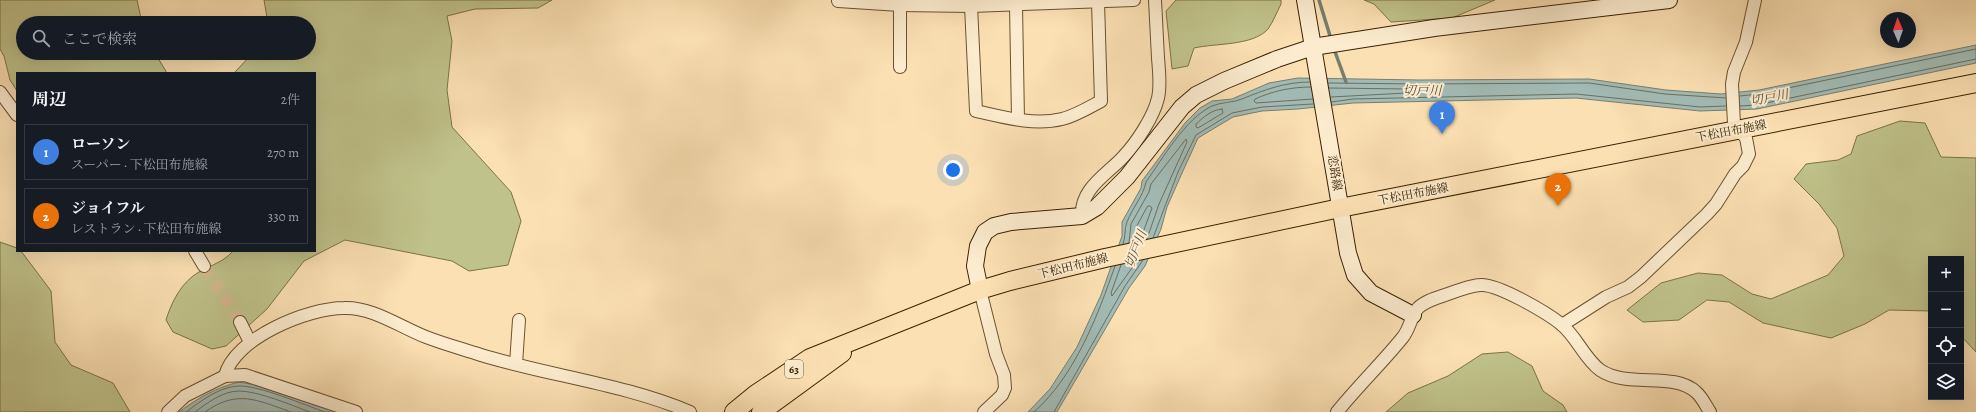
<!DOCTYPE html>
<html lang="ja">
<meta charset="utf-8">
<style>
body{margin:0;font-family:Alegreya,"Noto Serif JP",serif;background:#242831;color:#f1f3f6}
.controls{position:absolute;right:12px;bottom:12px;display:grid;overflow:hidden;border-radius:0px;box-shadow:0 4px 16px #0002}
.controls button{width:36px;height:36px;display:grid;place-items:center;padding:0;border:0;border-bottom:1px solid #363941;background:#171b24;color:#f1f3f6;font:20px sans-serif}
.compass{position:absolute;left:1880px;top:12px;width:36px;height:36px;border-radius:50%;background:#171b24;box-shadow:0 4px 16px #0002;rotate:358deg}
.you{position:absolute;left:953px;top:170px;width:14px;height:14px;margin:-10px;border:3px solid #fff;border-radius:50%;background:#1a73e8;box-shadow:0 0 0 6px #1a73e833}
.badge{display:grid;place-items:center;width:26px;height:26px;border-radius:50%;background:#b45309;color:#fff;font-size:13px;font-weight:700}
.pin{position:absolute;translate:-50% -33px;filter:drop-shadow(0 1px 2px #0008)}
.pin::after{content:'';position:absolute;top:21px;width:14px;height:12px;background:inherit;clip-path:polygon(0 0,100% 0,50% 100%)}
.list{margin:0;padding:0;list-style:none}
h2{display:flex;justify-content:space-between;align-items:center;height:52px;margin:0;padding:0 16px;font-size:17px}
h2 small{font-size:13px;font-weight:400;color:#9ea1a6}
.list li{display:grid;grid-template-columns:26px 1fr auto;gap:12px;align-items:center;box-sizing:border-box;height:56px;margin:0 8px 8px;padding:0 8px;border:1px solid #363941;border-radius:0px}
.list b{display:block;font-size:15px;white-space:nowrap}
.list p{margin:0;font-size:13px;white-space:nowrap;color:#9ea1a6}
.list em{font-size:13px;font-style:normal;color:#9ea1a6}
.icon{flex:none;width:22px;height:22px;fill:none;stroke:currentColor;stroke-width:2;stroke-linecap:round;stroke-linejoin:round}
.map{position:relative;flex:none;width:1976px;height:412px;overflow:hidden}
.search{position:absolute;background:#171b24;box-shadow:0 4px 16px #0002;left:16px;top:16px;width:300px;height:44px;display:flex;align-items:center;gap:10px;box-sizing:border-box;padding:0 14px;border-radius:22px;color:#9ea1a6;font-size:15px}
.panel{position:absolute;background:#171b24;box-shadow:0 4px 16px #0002;left:16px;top:72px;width:300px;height:180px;border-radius:0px}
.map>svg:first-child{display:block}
.green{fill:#c0c28b;stroke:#7d7246}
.water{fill:#a2bbb6;stroke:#787e6e}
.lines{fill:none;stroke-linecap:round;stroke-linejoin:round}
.shore{stroke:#6e6e5c;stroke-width:1}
.stream{stroke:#787e6e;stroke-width:3.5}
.street-tunnel{stroke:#d4ba90;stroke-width:12;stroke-dasharray:12 6;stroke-linecap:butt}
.street-casing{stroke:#6a522e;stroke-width:14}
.secondary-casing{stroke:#3a2202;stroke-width:18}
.primary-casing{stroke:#3a2202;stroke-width:20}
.street{stroke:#fcebce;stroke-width:12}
.secondary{stroke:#fcebce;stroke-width:16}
.primary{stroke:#fbe0b3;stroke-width:18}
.labels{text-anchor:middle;stroke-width:4;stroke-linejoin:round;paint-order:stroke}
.shield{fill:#fcebce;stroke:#745e3f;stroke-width:1}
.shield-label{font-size:11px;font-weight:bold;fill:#3a2202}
.street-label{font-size:12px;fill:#3a2202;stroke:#fcebce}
.water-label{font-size:13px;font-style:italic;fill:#595038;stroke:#fcebce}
</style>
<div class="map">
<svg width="1976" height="412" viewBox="0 0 1976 412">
<rect width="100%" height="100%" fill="#fbe0b3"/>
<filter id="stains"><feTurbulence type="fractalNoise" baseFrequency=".005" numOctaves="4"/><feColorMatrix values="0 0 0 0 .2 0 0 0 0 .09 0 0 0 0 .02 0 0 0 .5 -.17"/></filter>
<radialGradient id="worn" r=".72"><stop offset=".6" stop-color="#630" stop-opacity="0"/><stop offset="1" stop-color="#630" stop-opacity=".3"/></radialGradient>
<g class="green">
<polygon points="0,0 137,0 142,23 23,23 23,53 155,53 167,73 17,73 17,91 10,80 4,56 0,49"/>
<path d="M264 0H552L538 8 475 9 447 16 452 41 447 90 452 127 511 192 521 221 508 265 469 271 452 261 345 240 304 261 267 309 226 346 212 349 173 332 166 320C171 304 179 287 193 276 206 266 222 264 233 251H315V73H234L253 53H309V23H268Z"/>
<path d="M1176 0H1281V4C1277 12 1273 22 1268 29 1253 46 1216 43 1194 48L1188 66 1172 69 1166 11Z"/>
<polygon points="1364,0 1495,0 1452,18 1391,22 1374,4"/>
<polygon points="1900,121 1925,123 1941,157 1976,158 1976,352 1961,336 1961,259 1931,259 1931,311 1889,310 1865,324 1831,338 1763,323 1729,302 1707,300 1679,320 1643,322 1627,310 1661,283 1698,273 1722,275 1752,294 1771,299 1828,275 1844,256 1837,228 1819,204 1794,179 1806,164 1838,160 1851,154 1857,136"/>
<polygon points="0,242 17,248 17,251 21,251 51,291 55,342 71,365 113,383 130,412 0,412"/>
<polygon points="1508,352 1532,366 1543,391 1563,405 1567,412 1386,412 1408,393 1448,376 1482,354"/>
</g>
<g class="water">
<polygon points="1976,45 1976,63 1757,109 1700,111 1576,98 1353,103 1298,109 1262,111 1233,117 1198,138 1182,173 1167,207 1161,229 1145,266 1129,288 1057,412 1028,412 1050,389 1077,347 1101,295 1122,236 1122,222 1141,188 1142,181 1185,123 1200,108 1212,101 1232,99 1269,83 1298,78 1420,80 1589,79 1666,90 1721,94 1759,90"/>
<path d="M239 382 266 387 337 412H179C198 398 215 388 239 382Z"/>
</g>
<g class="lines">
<g class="shore">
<polyline points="1328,83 1420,84 1589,83 1665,94 1726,98"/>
<path d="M1311 87C1291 87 1273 91 1255 99L1254 101 1256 103 1313 99"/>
<polyline points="1329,88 1407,89 1409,91 1407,93 1331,97"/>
<polyline points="1740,96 1759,94 1976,49"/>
<polyline points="1331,102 1353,99 1576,94 1700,107 1726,106"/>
<polyline points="1740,106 1757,105 1976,59"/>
<path d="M1222 109 1223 113 1198 128 1196 127V124C1204 117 1211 110 1222 109Z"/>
<polygon points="1148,206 1150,206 1152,208 1141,238 1138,239 1137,226"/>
<polyline points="1153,238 1178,172 1196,135 1232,113 1262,107 1313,104"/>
<polyline points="1129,243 1131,224 1149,192 1151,184 1186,139 1187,142 1159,204 1147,239"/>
<path d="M1123 244C1126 237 1124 229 1127 222 1132 208 1143 197 1146 182 1163 158 1185 119 1212 106 1221 102 1232 103 1242 99 1264 90 1285 82 1310 82"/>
<polyline points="1121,265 1111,293 1112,296 1137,261"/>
<path d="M186 412C201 401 219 387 238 386 259 385 304 405 325 412"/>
<path d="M195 412C207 403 223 391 239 391 258 391 291 405 310 412"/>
<path d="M205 412C237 389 257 400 291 412"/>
<path d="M1034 412C1075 376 1098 315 1115 266"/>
<polyline points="1054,412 1125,286 1143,260"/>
</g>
<g class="stream">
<polyline points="1319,0 1331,39"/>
<polyline points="1334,49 1346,82"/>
</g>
<polyline class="street-tunnel" points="204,266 240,322"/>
<defs>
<g id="street">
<polyline points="838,1 900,5 971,6 1134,0"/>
<polyline points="900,5 900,67"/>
<polyline points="1016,5 1018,119"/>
<path d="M971 6 976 111C1003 117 1034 126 1062 119 1075 116 1088 108 1101 101L1098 2"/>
<polyline points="0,92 17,115"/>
<path d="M1082 216C1080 188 1108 174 1124 156 1137 142 1154 116 1158 98 1161 85 1159 71 1158 58 1157 39 1156 19 1155 0"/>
<polyline points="195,251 204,266"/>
<polyline points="980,290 996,354 1004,375 1005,388 1002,395 984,412"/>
<polyline points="240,322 250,342"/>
<polyline points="1562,325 1606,297 1628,287 1641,277 1707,214 1716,204 1735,174 1743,166 1749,154 1746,138 1734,124 1732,84 1734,72 1746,42 1755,0"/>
<polyline points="516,364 519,320"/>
<path d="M225 376C234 338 308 308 344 308 373 307 400 327 426 337 444 344 463 349 481 355 550 376 624 384 690 412"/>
<polyline points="168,412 185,396 225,376 245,375 356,412"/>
<path d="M1337 412C1358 386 1382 363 1403 337 1410 328 1411 316 1418 308 1425 301 1436 298 1445 295 1456 291 1469 286 1480 285 1497 283 1547 313 1561 324 1577 337 1584 358 1600 370 1628 389 1673 371 1696 392 1702 397 1706 406 1710 412"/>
</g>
<g id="secondary">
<polyline points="1305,0 1348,253 1355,275 1371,293 1413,315"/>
<polyline points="980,290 975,266 978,246 985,232 994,226 1011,222 1082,216 1097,207 1127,177 1182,107 1196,95 1224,81 1277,59 1313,47 1434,28 1669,0"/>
</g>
<g id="primary">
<polyline points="734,412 756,394 810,358 980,290 1010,281 1105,258 1340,208 1976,83"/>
<polyline points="761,412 842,353"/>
</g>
</defs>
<use href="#street" class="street-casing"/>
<use href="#secondary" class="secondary-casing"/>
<use href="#primary" class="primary-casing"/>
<use href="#street" class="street"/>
<use href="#secondary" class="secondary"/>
<use href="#primary" class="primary"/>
</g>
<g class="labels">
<rect class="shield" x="785" y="360" width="18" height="18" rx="3"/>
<g class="shield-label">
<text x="794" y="373">63</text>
</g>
<g class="street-label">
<text transform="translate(1731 131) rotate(-11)" y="4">下松田布施線</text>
<text transform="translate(1335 173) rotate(81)" y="4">恋路線</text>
<text transform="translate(1413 194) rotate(-11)" y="4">下松田布施線</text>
<text transform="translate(1073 266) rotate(-14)" y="4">下松田布施線</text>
</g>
<g class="water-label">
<text x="1422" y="95">切戸川</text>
<text transform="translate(1769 97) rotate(-11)" y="5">切戸川</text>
<text transform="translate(1135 249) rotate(-69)" y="5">切戸川</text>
</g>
</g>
<rect width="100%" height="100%" filter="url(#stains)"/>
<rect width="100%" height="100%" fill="url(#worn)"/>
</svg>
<div class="controls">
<button>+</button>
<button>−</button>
<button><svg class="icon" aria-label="locate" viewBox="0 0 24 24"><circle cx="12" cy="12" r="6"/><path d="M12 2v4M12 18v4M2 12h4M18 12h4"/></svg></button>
<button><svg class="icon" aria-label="layers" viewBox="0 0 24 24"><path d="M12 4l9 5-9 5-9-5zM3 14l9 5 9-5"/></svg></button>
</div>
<svg class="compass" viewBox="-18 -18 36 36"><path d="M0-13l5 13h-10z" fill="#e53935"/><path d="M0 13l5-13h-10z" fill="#9ea1a6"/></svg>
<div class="you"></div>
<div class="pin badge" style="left:1442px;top:134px;background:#3f7fe0">1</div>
<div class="pin badge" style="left:1558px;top:206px;background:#e8710a">2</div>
<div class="search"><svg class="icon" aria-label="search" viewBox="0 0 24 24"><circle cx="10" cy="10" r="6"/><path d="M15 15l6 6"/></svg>ここで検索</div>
<section class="panel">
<h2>周辺<small>2件</small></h2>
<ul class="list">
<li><span class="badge" style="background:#3f7fe0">1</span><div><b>ローソン</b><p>スーパー · 下松田布施線</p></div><em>270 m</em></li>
<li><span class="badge" style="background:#e8710a">2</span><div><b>ジョイフル</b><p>レストラン · 下松田布施線</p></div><em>330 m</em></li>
</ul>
</section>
</div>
